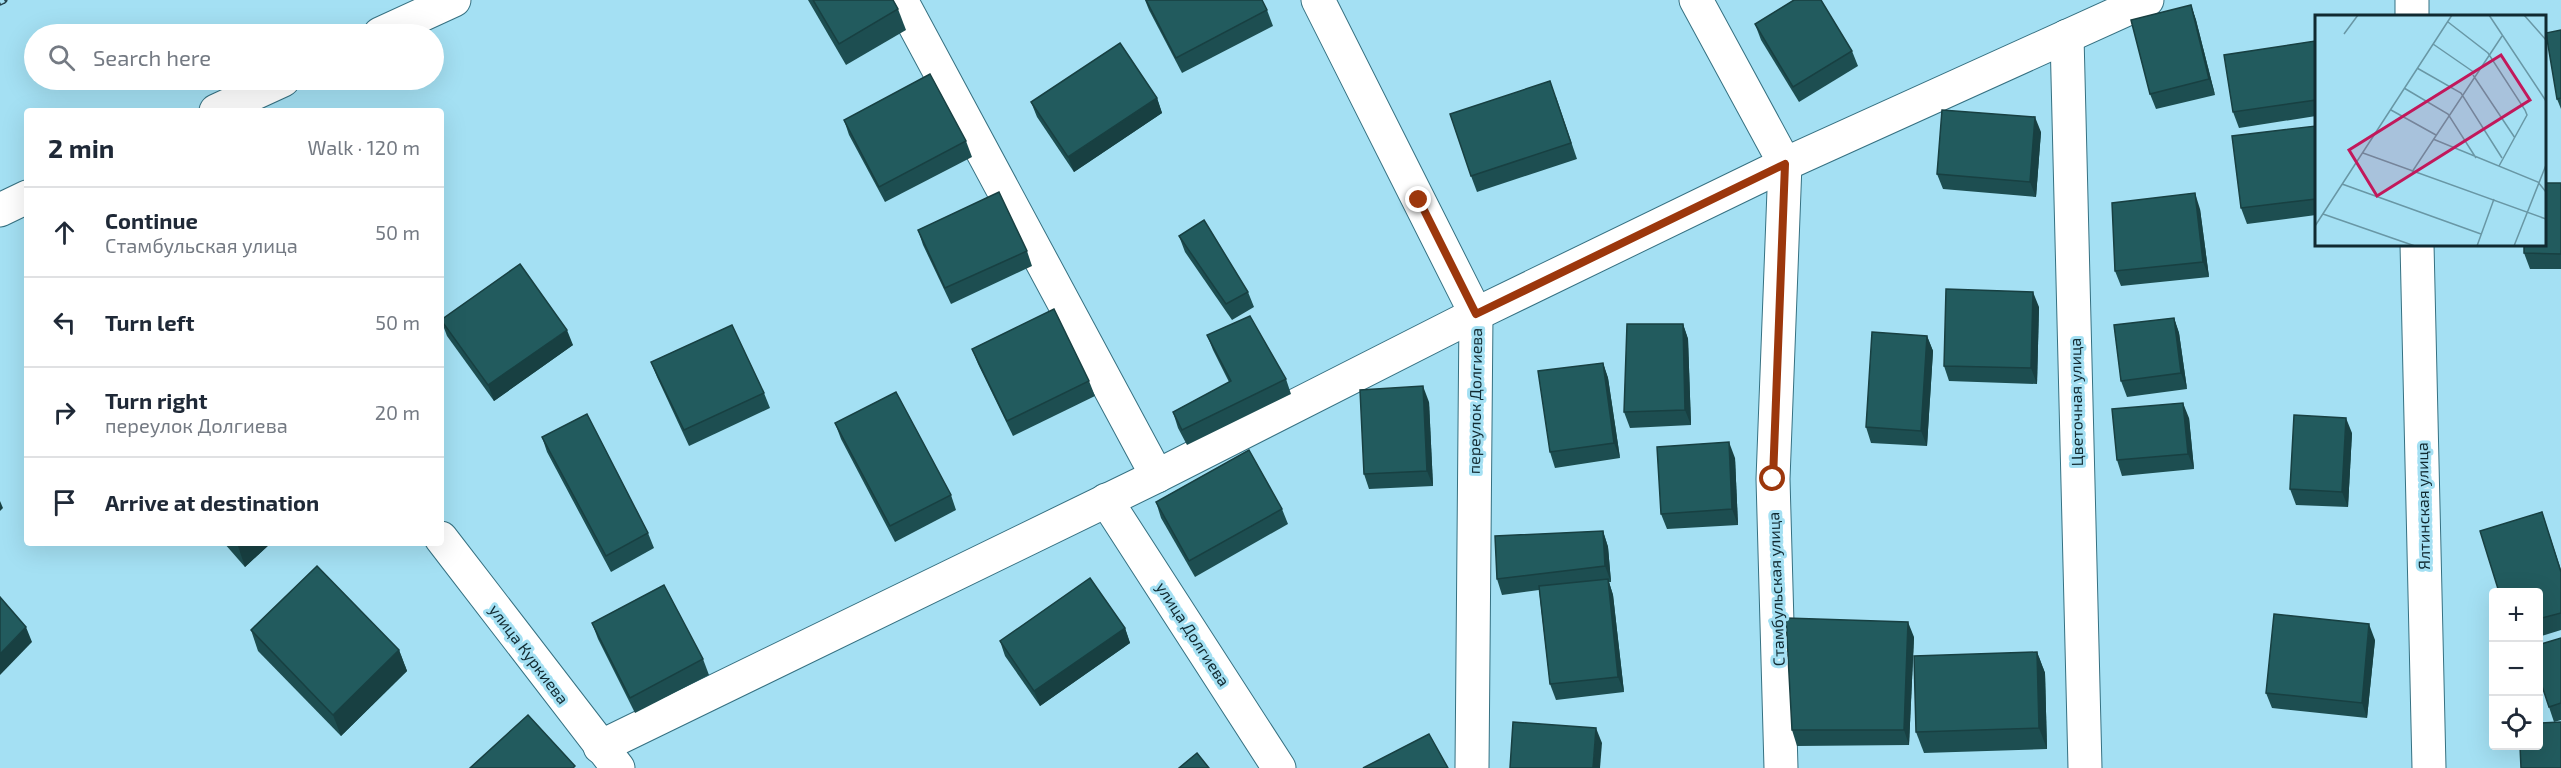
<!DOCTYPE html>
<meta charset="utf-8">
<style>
body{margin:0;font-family:"Exo 2",sans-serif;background:#f6f6f7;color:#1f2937}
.controls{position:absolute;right:18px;bottom:18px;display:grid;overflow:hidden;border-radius:6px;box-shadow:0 6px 24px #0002}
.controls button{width:54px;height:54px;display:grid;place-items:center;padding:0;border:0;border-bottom:2px solid #e0e1e3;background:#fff;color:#1f2937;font:30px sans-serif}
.stop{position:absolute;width:18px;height:18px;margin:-14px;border:4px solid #9c370c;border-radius:50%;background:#fff}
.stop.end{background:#9c370c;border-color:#fff;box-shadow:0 2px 6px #0008}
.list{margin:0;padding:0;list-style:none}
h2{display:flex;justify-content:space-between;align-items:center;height:78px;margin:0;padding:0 24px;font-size:26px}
h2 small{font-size:20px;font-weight:400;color:#747a83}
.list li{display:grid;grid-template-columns:39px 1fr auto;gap:18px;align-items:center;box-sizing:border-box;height:90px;padding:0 24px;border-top:2px solid #e0e1e3}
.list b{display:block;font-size:22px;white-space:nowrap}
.list p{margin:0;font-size:20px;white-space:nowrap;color:#747a83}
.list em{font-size:20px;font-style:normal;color:#747a83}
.icon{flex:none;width:33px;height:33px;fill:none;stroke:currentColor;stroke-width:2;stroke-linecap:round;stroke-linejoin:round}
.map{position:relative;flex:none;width:2561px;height:768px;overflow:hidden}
.search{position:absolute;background:#fff;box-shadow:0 6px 24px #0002;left:24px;top:24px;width:420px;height:66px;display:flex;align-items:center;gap:15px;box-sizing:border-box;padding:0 21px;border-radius:33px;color:#747a83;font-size:22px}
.panel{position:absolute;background:#fff;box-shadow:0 6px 24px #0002;left:24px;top:108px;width:420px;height:438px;border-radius:6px}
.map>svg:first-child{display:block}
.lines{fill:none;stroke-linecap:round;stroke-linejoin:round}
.minor-casing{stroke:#367182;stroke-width:35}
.tertiary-casing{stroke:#367182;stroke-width:35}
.minor{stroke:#fff;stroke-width:33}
.tertiary{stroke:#fff;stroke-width:33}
.rail-casing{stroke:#27454e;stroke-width:7}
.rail{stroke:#a4e0f3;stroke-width:4.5;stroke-dasharray:14;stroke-linecap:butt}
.wall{fill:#1d4e51}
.shaded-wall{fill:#184042}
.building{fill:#225b5e;stroke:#184042;stroke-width:1.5}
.route{stroke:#9c370c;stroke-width:8}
.labels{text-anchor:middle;stroke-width:6;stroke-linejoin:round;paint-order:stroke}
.street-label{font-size:16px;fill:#112a31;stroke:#a4e0f3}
.inset-road{fill:none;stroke:#6997a5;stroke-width:1.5}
.view{fill:#c2185b;fill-opacity:0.15;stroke:#c2185b;stroke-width:3}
.inset-edge{fill:none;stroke:#112a31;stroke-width:3}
</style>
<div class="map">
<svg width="2561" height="768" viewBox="0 0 2561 768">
<rect width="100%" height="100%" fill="#a4e0f3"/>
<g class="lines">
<defs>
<g id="minor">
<polyline points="901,0 1157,476"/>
<polyline points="1318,0 1476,314 1472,768"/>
<polyline points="1696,0 1785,164 1773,479 1781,768"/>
<polyline points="2412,0 2412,16"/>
<polyline points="2067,36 2085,768"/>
<polyline points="2417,244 2429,768"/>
<polyline points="1106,500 1279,768"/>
<polyline points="441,538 618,768"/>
<polyline points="600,747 1157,476 1476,314 1785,164 2147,0"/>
</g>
<g id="tertiary">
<polyline points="380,34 454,0"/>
<polyline points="216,111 283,80"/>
<polyline points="0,210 27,197"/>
</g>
</defs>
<use href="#minor" class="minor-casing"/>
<use href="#tertiary" class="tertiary-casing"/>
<use href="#minor" class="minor"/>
<use href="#tertiary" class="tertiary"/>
<defs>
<polyline id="rail" points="0,2 4,0"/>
</defs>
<use href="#rail" class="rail-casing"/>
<use href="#rail" class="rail"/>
</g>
<g class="wall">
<polygon points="808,0 893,0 898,9 906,30 846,65"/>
<polygon points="1145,0 1262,0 1267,10 1273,26 1182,73 1149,10"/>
<polygon points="2191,5 2196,20 2215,95 2156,109 2150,94"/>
<polygon points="1755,24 1852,51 1858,66 1799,102 1761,40"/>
<polygon points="2561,30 2561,109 2557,99"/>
<polygon points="2316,44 2316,116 2239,128 2233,112"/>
<polygon points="1556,97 1577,159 1477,192 1471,176"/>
<polygon points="1157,98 1162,113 1074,172 1037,117 1031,102"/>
<polygon points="844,120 966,141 972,157 885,202 849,135"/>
<polygon points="2316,126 2316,215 2247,224 2241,208"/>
<polygon points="2041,132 2036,197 1943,189 1937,174"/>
<polygon points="2561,183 2561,269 2530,269 2524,253"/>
<polygon points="2200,209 2209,277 2121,286 2115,271"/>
<polygon points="918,230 1027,251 1032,266 951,304 923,245"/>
<polygon points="1179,236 1248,292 1254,307 1232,320 1185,252"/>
<polygon points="2039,307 2037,384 1949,381 1944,366"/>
<polygon points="2174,318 2179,333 2187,389 2127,397 2121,381"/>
<polygon points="441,320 573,345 494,401 447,336"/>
<polygon points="1683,324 1688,339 1691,425 1630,428 1624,412"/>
<polygon points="1207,335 1286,379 1291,394 1187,445 1178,428 1173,412 1229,382 1213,350"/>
<polygon points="1927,336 1933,351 1927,446 1871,443 1866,427"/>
<polygon points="972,349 1089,381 1095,396 1013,436 978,364"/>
<polygon points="651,362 764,393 770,408 689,446 657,377"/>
<polygon points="1603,363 1608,378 1620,458 1555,468 1550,452"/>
<polygon points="1429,402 1433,486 1369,489 1364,474"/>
<polygon points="2189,418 2194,469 2122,476 2117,460"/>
<polygon points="835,423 951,495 956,510 895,542 841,439"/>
<polygon points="2352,433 2348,507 2296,505 2290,489"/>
<polygon points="542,437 648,533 654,548 611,572 547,452"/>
<polygon points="1735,458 1738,525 1667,529 1661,514"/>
<polygon points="1156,502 1282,509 1288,524 1195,577 1161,518"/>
<polygon points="2542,512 2561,570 2561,630 2538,637 2538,592"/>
<polygon points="1603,531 1608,547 1611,582 1609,582 1613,595 1624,692 1556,700 1550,684 1539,590 1502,595 1497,579"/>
<polygon points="224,543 271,543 245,567"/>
<polygon points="592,623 703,659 709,675 635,713 598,639"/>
<polygon points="1125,628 1130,643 1040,706 1005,656 1000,641"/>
<polygon points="251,630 399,650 407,671 341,736 258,651"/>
<polygon points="1914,637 1909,745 1797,746 1792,730"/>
<polygon points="2561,638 2561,720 2554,722 2549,707"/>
<polygon points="2375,640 2367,718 2272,708 2266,693"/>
<polygon points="2037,652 2045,673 2047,749 1924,753 1916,732"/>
</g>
<g class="shaded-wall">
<polygon points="2191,5 2196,20 2215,95 2209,79"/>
<polygon points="1157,98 1162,113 1074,172 1068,157"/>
<polygon points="2035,117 2041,132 2036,197 2030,182"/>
<polygon points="2195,193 2200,209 2209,277 2203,262"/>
<polygon points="2033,292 2039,307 2037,384 2031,368"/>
<polygon points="2174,318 2179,333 2187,389 2181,373"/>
<polygon points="1683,324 1688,339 1691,425 1685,410"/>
<polygon points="567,330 573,345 494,401 488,385"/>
<polygon points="1927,336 1933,351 1927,446 1921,431"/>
<polygon points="1603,363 1608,378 1620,458 1614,443"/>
<polygon points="1423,386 1429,402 1433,486 1427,471"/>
<polygon points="2183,403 2189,418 2194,469 2188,454"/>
<polygon points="2346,418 2352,433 2348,507 2342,492"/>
<polygon points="1729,442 1735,458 1738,525 1732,509"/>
<polygon points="0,501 3,508 0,511"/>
<polygon points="1603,531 1608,547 1611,582 1605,566"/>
<polygon points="241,543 271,543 245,567 238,546"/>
<polygon points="1608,579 1613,595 1624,692 1618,677"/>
<polygon points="1908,622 1914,637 1909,745 1904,730"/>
<polygon points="2369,624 2375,640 2367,718 2362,703"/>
<polygon points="26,627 32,642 0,675 0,654"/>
<polygon points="1125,628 1130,643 1040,706 1034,691"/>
<polygon points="399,650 407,671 341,736 333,715"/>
<polygon points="2037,652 2045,673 2047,749 2039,728"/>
<polygon points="1596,728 1602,743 1600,768 1593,768"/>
</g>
<g class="building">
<polygon points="813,0 893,0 898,9 839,44"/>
<polygon points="1146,0 1262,0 1267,10 1176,58"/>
<polygon points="1794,0 1821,0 1852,51 1793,87 1755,24"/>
<polygon points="2191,5 2209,79 2150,94 2131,20"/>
<polygon points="2561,30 2561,98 2557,99 2546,33"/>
<polygon points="2315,41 2316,49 2316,100 2233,112 2224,55"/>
<polygon points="1120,43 1157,98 1068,157 1031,102"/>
<polygon points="930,74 966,141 879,187 844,120"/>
<polygon points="1550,81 1571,143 1471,176 1450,114"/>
<polygon points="1942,110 2035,117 2030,182 1937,174"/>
<polygon points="2316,126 2316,199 2241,208 2232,136"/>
<polygon points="2544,183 2561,183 2561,254 2524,253 2524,244 2544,244"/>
<polygon points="999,192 1027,251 945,288 918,230"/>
<polygon points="2195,193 2203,262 2115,271 2112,203"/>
<polygon points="1204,220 1248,292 1226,304 1179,236"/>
<polygon points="520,264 567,330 488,385 441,320"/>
<polygon points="1946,289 2033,292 2031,368 1944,366"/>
<polygon points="1054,309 1089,381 1007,421 972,349"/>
<polygon points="1250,316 1286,379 1182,430 1173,412 1231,381 1207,335"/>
<polygon points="2174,318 2181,373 2121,381 2114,325"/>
<polygon points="1627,324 1683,324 1685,410 1624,412"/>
<polygon points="732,325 764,393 684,430 651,362"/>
<polygon points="1872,332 1927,336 1921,431 1866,427"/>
<polygon points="1603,363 1614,443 1550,452 1538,371"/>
<polygon points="1423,386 1427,471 1364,474 1360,390"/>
<polygon points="896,392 951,495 890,526 835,423"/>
<polygon points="2183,403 2188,454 2117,460 2112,409"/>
<polygon points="587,414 648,533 606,556 542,437"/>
<polygon points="2294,415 2346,418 2342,492 2290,489"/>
<polygon points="1729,442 1732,509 1661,514 1657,447"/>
<polygon points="1249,450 1282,509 1189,561 1156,502"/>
<polygon points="2542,512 2561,572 2561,613 2538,619 2538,592 2499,592 2480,531"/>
<polygon points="1603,531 1605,566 1497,579 1495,536"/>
<polygon points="317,566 399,650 333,715 251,630"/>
<polygon points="1090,578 1125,628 1034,691 1000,641"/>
<polygon points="1608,579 1618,677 1550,684 1539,586"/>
<polygon points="664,585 703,659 630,698 592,623"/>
<polygon points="0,597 26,627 0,654"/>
<polygon points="2274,614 2369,624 2362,703 2266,693"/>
<polygon points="1786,618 1908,622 1904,730 1792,730"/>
<polygon points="2561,638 2561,703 2549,707 2538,674 2538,645"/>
<polygon points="2037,652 2039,728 1916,732 1914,656"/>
<polygon points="528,715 575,766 573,768 470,768"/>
<polygon points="1513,722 1596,728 1593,768 1510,768"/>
<polygon points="2561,722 2561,768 2521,768 2520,746 2538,746 2538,723"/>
<polygon points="1429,734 1448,768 1363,768"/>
<polygon points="1197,753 1209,768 1179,768"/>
</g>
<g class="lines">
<polyline class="route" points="1419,200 1476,314 1785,164 1773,479"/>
</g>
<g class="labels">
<g class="street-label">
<text transform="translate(1475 401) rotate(-89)" y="6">переулок Долгиева</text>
<text transform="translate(2076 402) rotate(-91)" y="6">Цветочная улица</text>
<text transform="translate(2423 506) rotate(-91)" y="6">Ялтинская улица</text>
<text transform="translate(1776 589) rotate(-92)" y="6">Стамбульская улица</text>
<text transform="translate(1193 634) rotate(57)" y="6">улица Долгиева</text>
<text transform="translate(529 654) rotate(53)" y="6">улица Куркиева</text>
</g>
</g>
<g transform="translate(2315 15)">
<rect width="231" height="231" fill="#a4e0f3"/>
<path class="inset-road" d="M174 0 231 86M209 0 231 25M133 7 173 38 210 95 212 100 184 151M29 19 43 0M118 29 160 58M102 53 146 78 187 143M158 60 200 123M89 73 133 99 161 143M76 95 121 120M118 124 223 167 231 177M48 138 231 204M97 157 187 21M27 169 166 219M8 199 100 231M0 211 137 0M162 231 179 184M199 231 231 150"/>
<path class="view" d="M186 40 215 85 62 181 34 135Z"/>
<rect width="231" height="231" class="inset-edge"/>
</g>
</svg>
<div class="controls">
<button>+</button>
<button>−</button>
<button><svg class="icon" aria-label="locate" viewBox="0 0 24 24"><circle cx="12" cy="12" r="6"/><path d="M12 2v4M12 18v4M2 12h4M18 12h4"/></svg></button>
</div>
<div class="stop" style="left:1773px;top:479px"></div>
<div class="stop end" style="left:1419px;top:200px"></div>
<div class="search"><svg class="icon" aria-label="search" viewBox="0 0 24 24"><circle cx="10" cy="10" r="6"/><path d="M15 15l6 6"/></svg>Search here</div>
<section class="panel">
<h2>2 min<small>Walk · 120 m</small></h2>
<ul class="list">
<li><svg class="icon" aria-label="ahead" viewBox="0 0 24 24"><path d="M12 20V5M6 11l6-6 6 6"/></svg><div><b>Continue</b><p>Стамбульская улица</p></div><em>50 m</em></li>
<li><svg class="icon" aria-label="left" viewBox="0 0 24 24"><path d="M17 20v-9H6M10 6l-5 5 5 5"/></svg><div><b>Turn left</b></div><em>50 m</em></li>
<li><svg class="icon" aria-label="right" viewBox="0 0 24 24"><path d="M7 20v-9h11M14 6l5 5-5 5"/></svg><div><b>Turn right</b><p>переулок Долгиева</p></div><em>20 m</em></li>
<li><svg class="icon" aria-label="arrive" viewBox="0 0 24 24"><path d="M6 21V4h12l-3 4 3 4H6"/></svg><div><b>Arrive at destination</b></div></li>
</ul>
</section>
</div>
